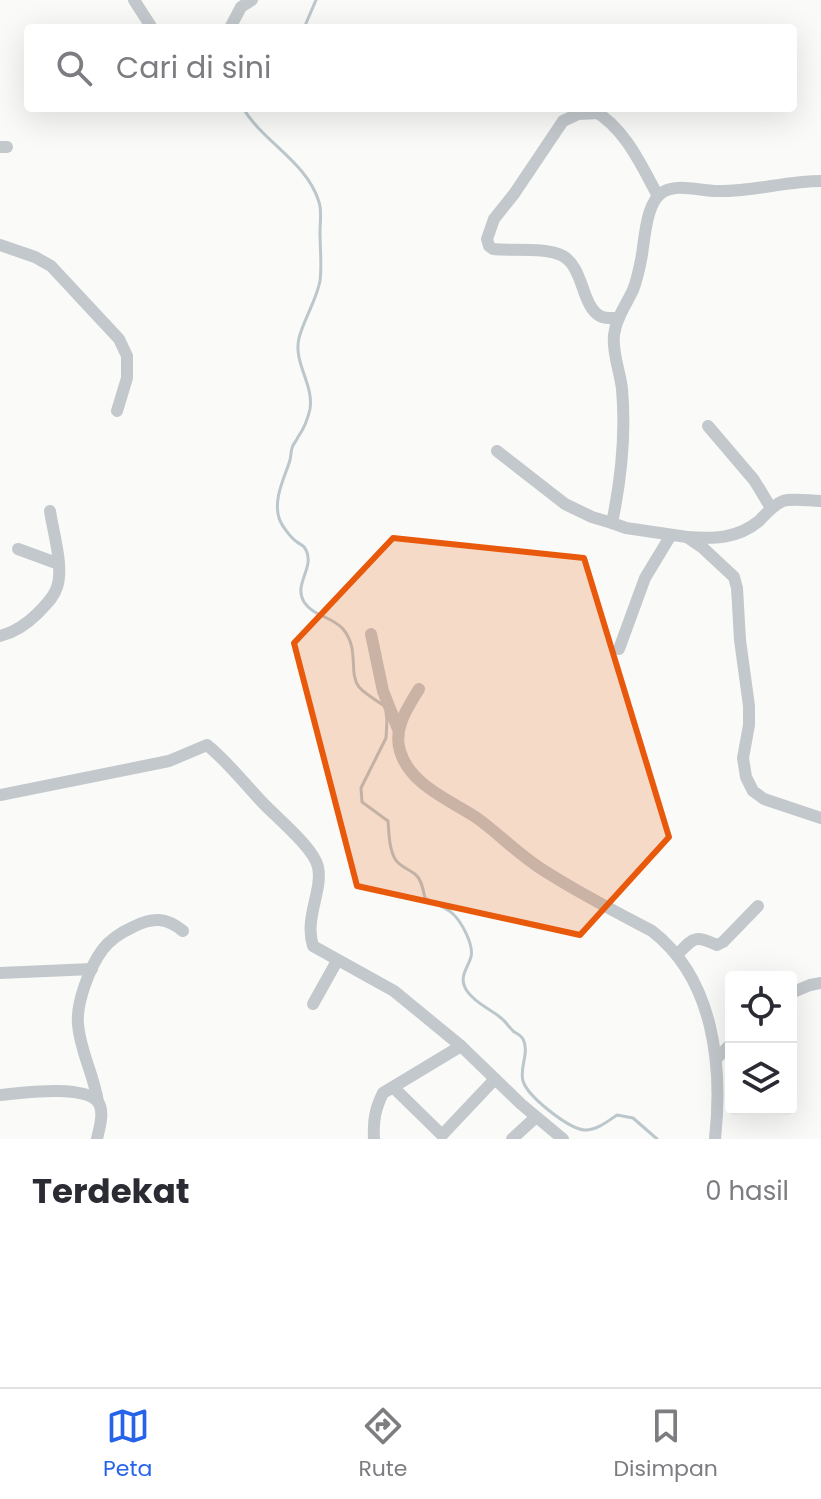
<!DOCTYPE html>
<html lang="id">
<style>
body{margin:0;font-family:Poppins,sans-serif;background:#f7f7f7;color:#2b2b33}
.controls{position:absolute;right:24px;bottom:24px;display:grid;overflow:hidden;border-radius:8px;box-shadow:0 8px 32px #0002}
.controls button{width:72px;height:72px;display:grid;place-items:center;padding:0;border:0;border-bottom:2px solid #e1e1e2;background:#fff;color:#2b2b33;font:40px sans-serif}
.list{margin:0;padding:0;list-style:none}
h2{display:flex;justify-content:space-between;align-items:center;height:104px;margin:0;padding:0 32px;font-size:34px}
h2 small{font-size:26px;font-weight:400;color:#7c7c81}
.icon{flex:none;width:44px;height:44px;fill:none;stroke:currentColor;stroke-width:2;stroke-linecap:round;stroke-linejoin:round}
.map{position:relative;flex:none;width:821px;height:1139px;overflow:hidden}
.search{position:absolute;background:#fff;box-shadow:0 8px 32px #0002;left:24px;right:24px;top:24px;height:88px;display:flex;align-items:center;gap:20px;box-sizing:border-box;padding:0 28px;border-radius:8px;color:#7c7c81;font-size:30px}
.sheet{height:248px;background:#fff}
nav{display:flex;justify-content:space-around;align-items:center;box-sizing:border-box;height:112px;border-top:2px solid #e1e1e2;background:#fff;font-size:22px;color:#7c7c81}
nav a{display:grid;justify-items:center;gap:4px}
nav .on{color:#2563eb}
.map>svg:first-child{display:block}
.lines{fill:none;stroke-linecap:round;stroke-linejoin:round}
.stream{stroke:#bbc7cb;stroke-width:3}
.street{stroke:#c3c8cc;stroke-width:12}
.marked{fill:#e8590c;fill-opacity:0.2;stroke:#e8590c;stroke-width:6;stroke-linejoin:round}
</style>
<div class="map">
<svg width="821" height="1139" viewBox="0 0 821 1139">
<rect width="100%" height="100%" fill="#fafaf8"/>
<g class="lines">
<g class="stream">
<polyline points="304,28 316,0"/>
<path d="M243 108C263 142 307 162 319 202 322 211 320 223 320 232 320 248 322 266 320 281 316 301 304 319 299 338 293 363 314 384 310 409 308 418 303 430 298 437 296 442 294 442 292 448 291 451 291 456 290 460 285 477 273 498 279 518 281 525 291 538 297 542 302 546 303 544 306 550 315 568 293 584 304 602 313 616 333 617 343 629 360 649 348 673 359 687 365 694 376 700 383 705"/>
<path d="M386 712 387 720 386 738 361 788 362 802 388 821C389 834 389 848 395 859 400 867 409 869 416 875 422 880 423 890 425 898 434 904 446 907 452 913 461 921 474 944 471 957 467 970 458 977 467 991 475 1003 490 1009 501 1018 506 1022 509 1027 513 1031 518 1035 520 1034 523 1039 530 1052 519 1068 523 1081 528 1097 568 1128 584 1130 596 1131 608 1121 617 1115L633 1118 657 1139"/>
</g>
<g class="street">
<polyline points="134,0 152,28"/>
<polyline points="230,28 241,7 252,0"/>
<path d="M593 110C625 128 641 165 658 196"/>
<path d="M599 113 578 114 563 121 514 194 494 219 487 239 489 246 493 249C513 251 546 247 563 256 584 268 581 305 600 316 605 319 613 318 619 318"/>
<polyline points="0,147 7,147"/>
<path d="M821 181C786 181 752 192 717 191 701 191 677 183 663 192 645 203 645 241 641 260 639 270 637 280 633 290 626 305 616 318 614 335 612 353 620 371 622 389 626 434 621 480 612 523L626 528 687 537 703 548 734 577 737 588 740 640 749 706V725L743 758 746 777 753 791 764 799 821 818"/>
<polyline points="0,245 35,257 51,266 119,339 127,356 127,378 117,411"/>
<polyline points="708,426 754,480 771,508"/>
<polyline points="497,451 565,504 592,517 612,523"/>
<path d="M687 537C714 539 737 539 759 521 766 514 773 505 783 501 794 498 809 501 821 501"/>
<polyline points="18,549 59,564"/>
<polyline points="371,634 383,691 398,729"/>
<path d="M0 636C16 632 27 624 38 613 45 605 54 598 57 587 64 567 53 532 50 511"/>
<polyline points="619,649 645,578 671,535"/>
<path d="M419 689C408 707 393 728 400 751 410 785 450 800 477 818 499 834 517 853 540 868 575 891 614 911 652 931 714 979 723 1066 715 1139"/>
<path d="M0 795 169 761 207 745C227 761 244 783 262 802 276 817 314 848 318 867 323 891 304 918 313 946L394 991 461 1046 521 1104 563 1139"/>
<path d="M677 955C694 937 694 935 717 945L723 942 758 906"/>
<polyline points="0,973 92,969"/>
<polyline points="791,993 810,985 821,983"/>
<polyline points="313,1004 337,961"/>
<polyline points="716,1059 731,1044"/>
<polyline points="393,1087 442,1135 495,1079"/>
<path d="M0 1095C21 1093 84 1084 98 1102 105 1112 99 1129 97 1139"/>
<path d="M98 1102C94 1075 80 1051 78 1024 76 1003 90 966 103 949 110 940 122 932 133 927 152 917 166 917 183 931"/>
<path d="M374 1139C373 1121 375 1109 383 1093L461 1046"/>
<polyline points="512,1139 536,1117"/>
</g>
</g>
<path class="marked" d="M393 538 584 558 669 837 580 935 357 886 294 643Z"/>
</svg>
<div class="controls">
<button><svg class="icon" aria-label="locate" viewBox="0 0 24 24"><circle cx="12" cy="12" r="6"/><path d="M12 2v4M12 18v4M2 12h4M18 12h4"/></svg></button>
<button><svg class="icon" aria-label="layers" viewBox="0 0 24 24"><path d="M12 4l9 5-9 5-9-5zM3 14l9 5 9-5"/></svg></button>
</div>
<div class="search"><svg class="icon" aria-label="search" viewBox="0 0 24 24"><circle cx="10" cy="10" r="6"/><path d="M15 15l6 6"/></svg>Cari di sini</div>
</div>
<section class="sheet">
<h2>Terdekat<small>0 hasil</small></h2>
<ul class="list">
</ul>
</section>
<nav>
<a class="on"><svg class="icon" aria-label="map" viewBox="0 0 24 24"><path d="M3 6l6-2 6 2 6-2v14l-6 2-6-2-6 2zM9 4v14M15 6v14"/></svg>Peta</a>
<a><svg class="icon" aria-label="directions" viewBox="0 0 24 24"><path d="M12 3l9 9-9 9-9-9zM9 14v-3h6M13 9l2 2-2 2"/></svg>Rute</a>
<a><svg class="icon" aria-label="saved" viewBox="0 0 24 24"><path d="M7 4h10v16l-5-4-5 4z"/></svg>Disimpan</a>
</nav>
